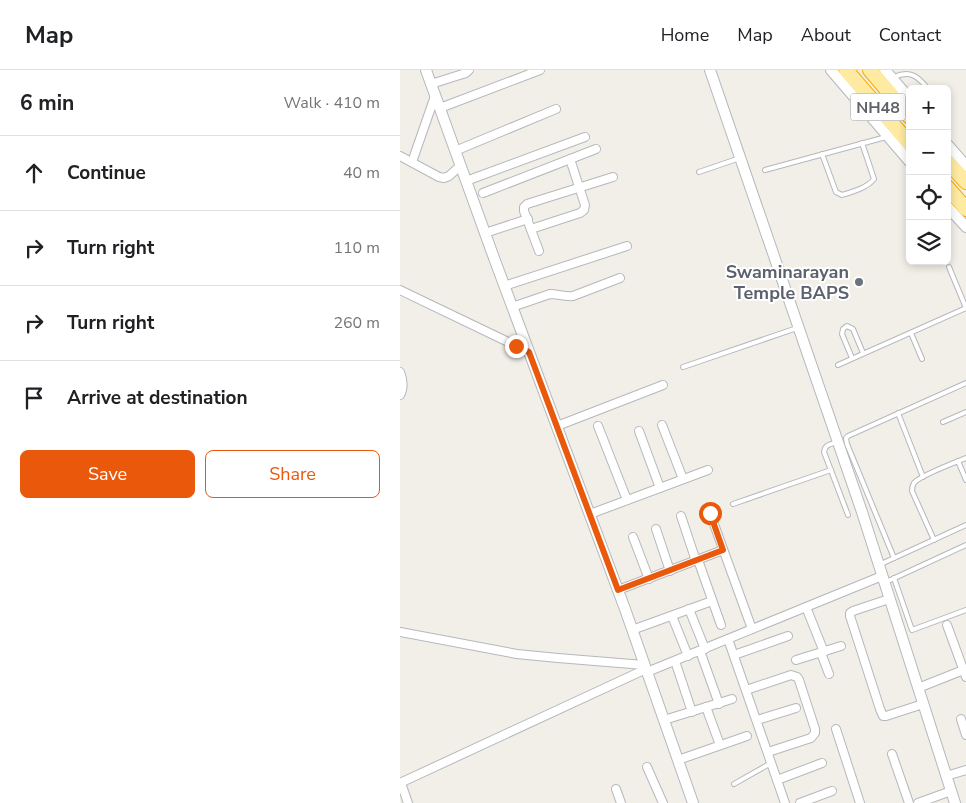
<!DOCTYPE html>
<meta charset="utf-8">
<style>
body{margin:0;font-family:"Nunito Sans",sans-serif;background:#f2f2f2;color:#202124}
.controls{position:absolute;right:15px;top:15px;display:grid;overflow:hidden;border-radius:8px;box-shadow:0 2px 8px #0003}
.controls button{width:45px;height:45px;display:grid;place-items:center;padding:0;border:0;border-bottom:1px solid #e0e0e0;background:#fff;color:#202124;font:25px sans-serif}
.stop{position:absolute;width:15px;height:15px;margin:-11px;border:4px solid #ea580c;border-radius:50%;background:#fff}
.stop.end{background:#ea580c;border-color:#fff;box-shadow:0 1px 5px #0008}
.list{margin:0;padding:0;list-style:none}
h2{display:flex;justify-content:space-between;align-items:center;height:65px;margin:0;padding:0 20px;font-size:21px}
h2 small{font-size:16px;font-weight:400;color:#757577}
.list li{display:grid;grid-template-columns:32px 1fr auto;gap:15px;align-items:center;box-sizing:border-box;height:75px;padding:0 20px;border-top:1px solid #e0e0e0}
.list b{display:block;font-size:19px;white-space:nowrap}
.list em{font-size:16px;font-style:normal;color:#757577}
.actions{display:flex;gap:10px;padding:15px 20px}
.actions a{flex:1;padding:11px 0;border:1px solid #ea580c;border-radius:8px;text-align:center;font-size:18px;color:#ea580c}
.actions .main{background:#ea580c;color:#fff}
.icon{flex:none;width:28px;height:28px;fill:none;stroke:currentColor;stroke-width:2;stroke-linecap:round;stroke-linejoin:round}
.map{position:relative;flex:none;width:566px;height:733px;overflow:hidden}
header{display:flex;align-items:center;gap:30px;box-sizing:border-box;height:70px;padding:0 25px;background:#fff;border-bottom:1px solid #e0e0e0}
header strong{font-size:24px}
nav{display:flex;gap:28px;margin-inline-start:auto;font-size:18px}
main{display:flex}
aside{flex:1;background:#fff}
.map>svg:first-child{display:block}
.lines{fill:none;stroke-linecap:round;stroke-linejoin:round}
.service-casing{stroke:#b5b8bc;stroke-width:6}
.minor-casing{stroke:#b5b8bc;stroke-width:10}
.tertiary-casing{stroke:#b5b8bc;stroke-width:12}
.trunk-casing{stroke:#f9ab00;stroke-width:16}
.service{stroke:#fff;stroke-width:4}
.minor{stroke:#fff;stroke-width:8}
.tertiary{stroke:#fff;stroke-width:10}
.trunk{stroke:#feeaa1;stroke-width:14}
.route{stroke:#ea580c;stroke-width:6}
.worship-dot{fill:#6b7280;stroke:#fff;stroke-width:2}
.labels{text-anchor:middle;stroke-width:4;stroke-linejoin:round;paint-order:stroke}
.shield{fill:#fff;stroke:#8f9295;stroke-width:1}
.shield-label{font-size:16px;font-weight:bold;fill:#5f6368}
.worship-label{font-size:18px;font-weight:bold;fill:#5b616d;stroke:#fff;text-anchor:end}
</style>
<header>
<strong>Map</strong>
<nav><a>Home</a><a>Map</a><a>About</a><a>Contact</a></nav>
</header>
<main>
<aside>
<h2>6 min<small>Walk · 410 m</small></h2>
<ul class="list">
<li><svg class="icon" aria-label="ahead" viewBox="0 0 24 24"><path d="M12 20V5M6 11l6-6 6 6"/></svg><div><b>Continue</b></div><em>40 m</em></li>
<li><svg class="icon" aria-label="right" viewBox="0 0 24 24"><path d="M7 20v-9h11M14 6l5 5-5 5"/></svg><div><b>Turn right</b></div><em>110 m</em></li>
<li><svg class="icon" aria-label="right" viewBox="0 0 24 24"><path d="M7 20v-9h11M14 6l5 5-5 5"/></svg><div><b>Turn right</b></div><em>260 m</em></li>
<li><svg class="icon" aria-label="arrive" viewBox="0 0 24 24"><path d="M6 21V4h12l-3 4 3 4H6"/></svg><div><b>Arrive at destination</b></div></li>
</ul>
<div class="actions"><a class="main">Save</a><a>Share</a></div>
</aside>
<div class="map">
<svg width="566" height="733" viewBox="0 0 566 733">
<rect width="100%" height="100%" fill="#f1efe8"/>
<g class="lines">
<defs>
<g id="service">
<path d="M494 7C510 0 518 6 528 19"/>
<path d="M422 84 436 122 442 125C452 122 467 118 474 109L462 73"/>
<polyline points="365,100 486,67"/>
<polyline points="299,102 340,88"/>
<polyline points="549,197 566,238"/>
<polyline points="511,263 522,289"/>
<polyline points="452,288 442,264 443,259 447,256 453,259 463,283"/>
<polyline points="438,295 566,238"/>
<polyline points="283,297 397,258"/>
<polyline points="498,343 523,407"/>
<polyline points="543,352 566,342"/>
<path d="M438 372C431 374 425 374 424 382L448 445"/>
<polyline points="558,391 566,410"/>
<polyline points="333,434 431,400"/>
<path d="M534 470 512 421C512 418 512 416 514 413 519 406 556 392 566 388"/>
<polyline points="494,488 447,374 446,368 448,366 566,313"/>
<polyline points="481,494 566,455"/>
<polyline points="494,508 512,560 566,540"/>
<polyline points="486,512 566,475"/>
<polyline points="334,714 371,693"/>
</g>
<g id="minor">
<polyline points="31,14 66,3 69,0"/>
<polyline points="40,38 140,0"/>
<polyline points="55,81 156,39"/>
<polyline points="0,86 39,107 44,108 49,106 60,96"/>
<polyline points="12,92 35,26"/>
<polyline points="66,111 185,67"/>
<polyline points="83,123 196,79"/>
<polyline points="131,159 180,143 184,140 185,135 170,89"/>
<polyline points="85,163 128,149"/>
<polyline points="139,181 124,141 124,137 127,134 213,107"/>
<polyline points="104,216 227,176"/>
<polyline points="0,220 129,282"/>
<path d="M112 237 150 224C158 224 165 227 173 226L220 208"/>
<path d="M0 302C3 310 4 318 0 325"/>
<polyline points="262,355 283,409"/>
<polyline points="157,356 263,315"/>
<polyline points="198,356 227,430"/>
<polyline points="239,361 260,418"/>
<polyline points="310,443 352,559"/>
<polyline points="190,444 308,400"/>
<polyline points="281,446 296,491"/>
<polyline points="256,459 270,501"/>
<polyline points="233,467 249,509"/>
<polyline points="298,490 321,555"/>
<polyline points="218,520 323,480"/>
<polyline points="489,529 453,541 450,543 450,546 480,639 483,646 486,646 523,634"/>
<polyline points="406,537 424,582"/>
<polyline points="289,539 305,579"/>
<polyline points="272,546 288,586"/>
<polyline points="547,555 566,607"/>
<polyline points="232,560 312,531"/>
<polyline points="0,562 117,584 158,588 244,595"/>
<polyline points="328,569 385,733"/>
<polyline points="300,581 319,634"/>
<polyline points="421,583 429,604"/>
<polyline points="334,585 388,566"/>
<polyline points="396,590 441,576"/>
<polyline points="275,591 292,642"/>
<polyline points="247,602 482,506"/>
<polyline points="518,618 566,599"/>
<polyline points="346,620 391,605 397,607 399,610 415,659 415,663 411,668 368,682"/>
<polyline points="306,637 320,675"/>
<polyline points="561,649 566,665"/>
<polyline points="264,650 332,629"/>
<polyline points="357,650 396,638"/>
<polyline points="436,659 460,733"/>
<polyline points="492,684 509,733"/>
<polyline points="278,690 347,666"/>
<polyline points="247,697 263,733"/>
<polyline points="546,706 566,700"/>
<polyline points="377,710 422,693"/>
<polyline points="0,713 246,599"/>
<polyline points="1,713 8,733"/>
<polyline points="216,719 221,733"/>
<polyline points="400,733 432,721"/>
<polyline points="518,733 551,721"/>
</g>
<g id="tertiary">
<polyline points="26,0 94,188 225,539 293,733"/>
<polyline points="310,0 462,442 555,733"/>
<polyline points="431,0 510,92"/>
<polyline points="485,0 510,29"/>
<polyline points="547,74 566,96"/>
<polyline points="547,136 566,157"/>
</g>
<g id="trunk">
<polyline points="446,0 510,74"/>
<polyline points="470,0 510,47"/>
<polyline points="547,91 566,112"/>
<polyline points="547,117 566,139"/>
</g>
</defs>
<use href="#service" class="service-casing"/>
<use href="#minor" class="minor-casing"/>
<use href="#tertiary" class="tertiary-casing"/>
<use href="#trunk" class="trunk-casing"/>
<use href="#service" class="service"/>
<use href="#minor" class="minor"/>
<use href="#tertiary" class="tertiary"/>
<use href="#trunk" class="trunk"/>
</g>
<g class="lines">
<polyline class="route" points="116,276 129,282 218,520 323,480 310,443"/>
</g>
<circle class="worship-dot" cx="459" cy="212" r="5"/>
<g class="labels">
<rect class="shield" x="450.5" y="23.5" width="55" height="27" rx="4"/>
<g class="shield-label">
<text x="478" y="43">NH48</text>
</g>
<g class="worship-label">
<text x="449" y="208">Swaminarayan<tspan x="449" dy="21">Temple BAPS</tspan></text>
</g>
</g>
</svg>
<div class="controls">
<button>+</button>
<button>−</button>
<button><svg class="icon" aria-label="locate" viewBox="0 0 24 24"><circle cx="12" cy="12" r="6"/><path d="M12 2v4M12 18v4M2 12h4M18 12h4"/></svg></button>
<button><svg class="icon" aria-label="layers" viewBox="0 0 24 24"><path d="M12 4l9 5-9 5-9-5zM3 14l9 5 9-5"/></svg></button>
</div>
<div class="stop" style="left:310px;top:443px"></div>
<div class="stop end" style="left:116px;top:276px"></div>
</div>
</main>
